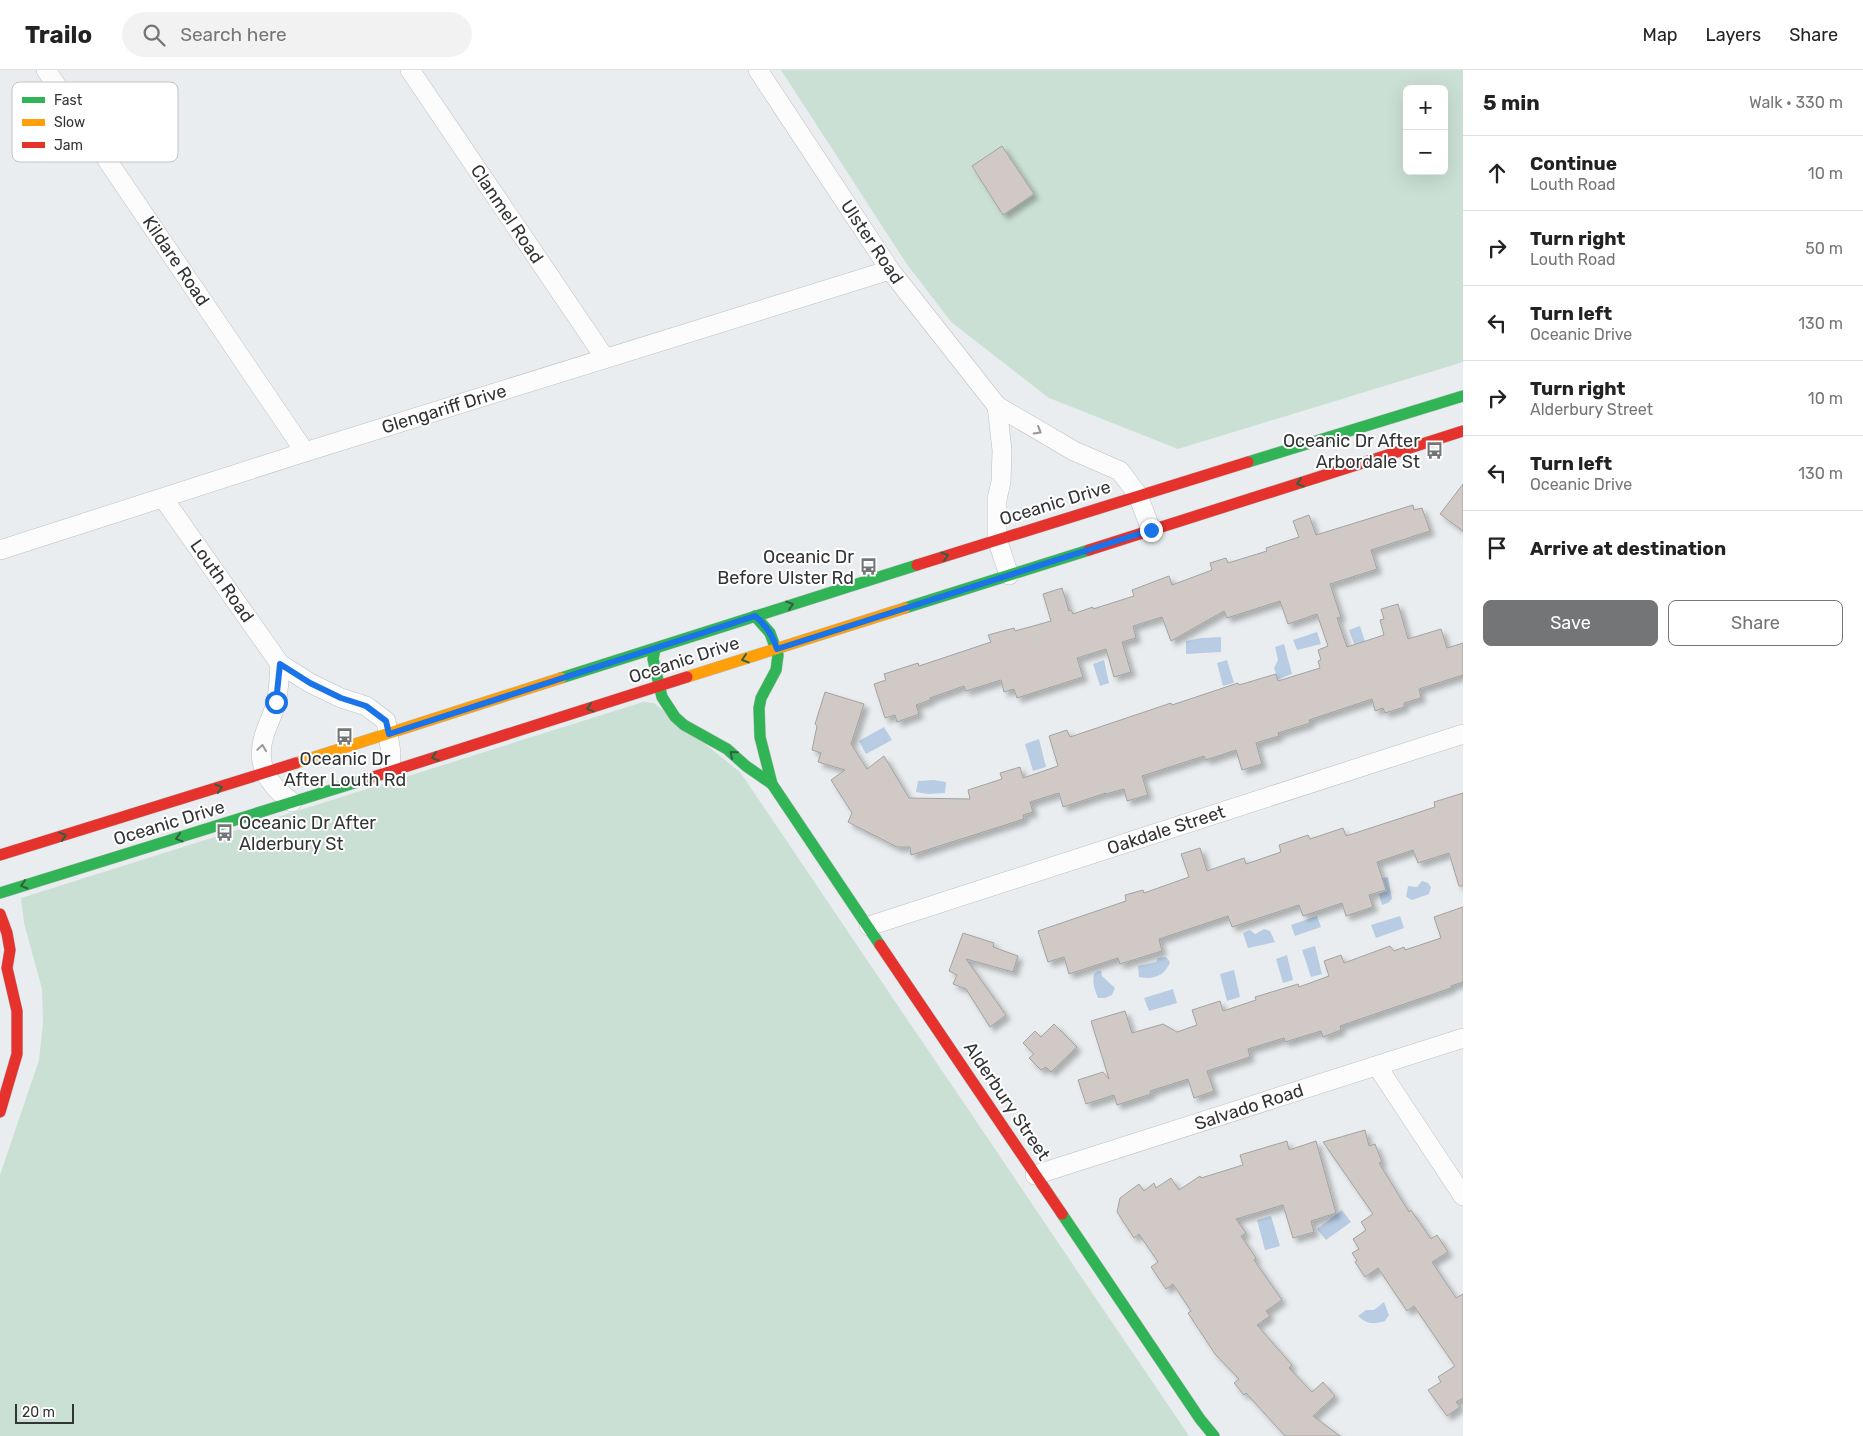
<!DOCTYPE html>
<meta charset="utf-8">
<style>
body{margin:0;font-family:Rubik,sans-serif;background:#f2f2f2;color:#222}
.controls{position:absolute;right:15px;top:15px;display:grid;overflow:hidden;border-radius:8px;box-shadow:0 5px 20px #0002}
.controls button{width:45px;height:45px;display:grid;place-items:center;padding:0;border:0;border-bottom:1px solid #e0e0e0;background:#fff;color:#222;font:25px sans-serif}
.scale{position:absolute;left:15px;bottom:12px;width:59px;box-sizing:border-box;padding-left:5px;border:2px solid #333435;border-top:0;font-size:14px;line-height:18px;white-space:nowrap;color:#333435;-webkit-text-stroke:4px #fff;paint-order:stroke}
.stop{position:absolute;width:15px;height:15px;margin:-11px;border:4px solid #1a73e8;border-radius:50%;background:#fff}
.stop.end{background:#1a73e8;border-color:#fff;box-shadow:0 1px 5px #0008}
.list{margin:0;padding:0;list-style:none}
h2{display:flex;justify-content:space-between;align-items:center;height:65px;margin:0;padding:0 20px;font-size:21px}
h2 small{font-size:16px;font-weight:400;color:#767676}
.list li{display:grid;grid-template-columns:32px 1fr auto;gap:15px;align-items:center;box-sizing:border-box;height:75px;padding:0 20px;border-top:1px solid #e0e0e0}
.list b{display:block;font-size:19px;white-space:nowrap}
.list p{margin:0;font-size:16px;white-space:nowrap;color:#767676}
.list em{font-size:16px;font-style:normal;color:#767676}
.actions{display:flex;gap:10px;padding:15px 20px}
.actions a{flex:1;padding:11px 0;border:1px solid #737576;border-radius:8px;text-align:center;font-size:18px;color:#737576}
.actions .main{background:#737576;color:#fff}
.icon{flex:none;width:28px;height:28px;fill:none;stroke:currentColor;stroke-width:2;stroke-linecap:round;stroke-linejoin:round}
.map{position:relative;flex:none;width:1463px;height:1366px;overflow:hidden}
header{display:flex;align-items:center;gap:30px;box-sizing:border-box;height:70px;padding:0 25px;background:#fff;border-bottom:1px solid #e0e0e0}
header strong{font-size:24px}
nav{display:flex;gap:28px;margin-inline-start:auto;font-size:18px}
.search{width:350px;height:45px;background:#f2f2f2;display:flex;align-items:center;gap:12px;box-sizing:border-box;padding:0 18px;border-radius:28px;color:#767676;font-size:19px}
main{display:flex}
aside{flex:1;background:#fff}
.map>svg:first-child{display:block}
.green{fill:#cbe0d5;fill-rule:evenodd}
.water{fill:#b8cde4}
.building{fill:#d0c9c6;stroke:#a2a3a3;filter:url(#shadow)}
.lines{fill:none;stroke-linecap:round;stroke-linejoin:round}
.street-casing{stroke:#bdbfc1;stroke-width:20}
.fast-casing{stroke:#bdbfc1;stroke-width:12}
.slow-casing{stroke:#bdbfc1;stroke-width:12}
.jam-casing{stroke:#bdbfc1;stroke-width:12}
.street{stroke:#fcfcfd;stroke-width:19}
.fast{stroke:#30b455;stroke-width:11}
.slow{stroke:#ff9f0a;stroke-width:11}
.jam{stroke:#e5322d;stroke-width:11}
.oneway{stroke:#989899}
.oneway2{stroke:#326140}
.route{stroke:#1a73e8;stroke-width:6}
.labels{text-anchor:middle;stroke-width:4;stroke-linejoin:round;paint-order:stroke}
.street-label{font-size:18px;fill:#333435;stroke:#fff}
.poi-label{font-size:18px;fill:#333435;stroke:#fff;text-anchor:end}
.key{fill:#fff;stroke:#c2c2c2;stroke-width:1}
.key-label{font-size:14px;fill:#333435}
</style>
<header>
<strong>Trailo</strong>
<div class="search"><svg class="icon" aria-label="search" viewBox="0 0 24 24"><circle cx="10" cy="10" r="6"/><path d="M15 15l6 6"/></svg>Search here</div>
<nav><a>Map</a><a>Layers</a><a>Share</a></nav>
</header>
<main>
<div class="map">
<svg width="1463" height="1366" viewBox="0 0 1463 1366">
<defs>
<filter id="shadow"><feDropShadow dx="4.5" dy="4.5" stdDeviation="2.5" flood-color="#0004"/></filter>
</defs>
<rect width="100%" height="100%" fill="#eaedef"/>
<g class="green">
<path d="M781 0H1463V292L1178 379 1049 328 951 252 906 193ZM1407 19H1444V101H1407Z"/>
<polygon points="643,632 654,633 740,702 1189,1366 0,1366 0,1105 39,990 43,953 42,919 24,853 21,828"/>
</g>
<g class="water">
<polygon points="1360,556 1367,578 1357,582 1349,560"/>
<polygon points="1317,562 1321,574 1297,580 1293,570"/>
<polygon points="1221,567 1221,582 1186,584 1186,571 1201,568"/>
<polygon points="1284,574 1292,604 1278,609 1274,598 1278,590 1275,577"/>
<polygon points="1104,590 1109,613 1100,616 1093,594"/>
<polygon points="1227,590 1234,613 1223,616 1217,593"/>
<polygon points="884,657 892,670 866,684 859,671"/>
<polygon points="1039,669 1046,697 1033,701 1025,674"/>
<polygon points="934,710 946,712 945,723 928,724 916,722 918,711"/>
<polygon points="1388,807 1392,829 1388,833 1382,835 1379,824 1387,821 1382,808"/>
<polygon points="1422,811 1428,813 1431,817 1429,824 1412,830 1406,827 1408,816 1417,817"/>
<polygon points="1317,846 1321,857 1295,866 1291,855"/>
<polygon points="1400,846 1404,858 1376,868 1371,855"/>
<polygon points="1264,859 1270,861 1275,872 1248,878 1243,863 1250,860 1255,864"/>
<polygon points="1315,876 1322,904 1311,907 1302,880"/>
<polygon points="1287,885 1293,910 1283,913 1276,889"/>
<path d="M1166 887 1170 892C1165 906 1153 910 1139 907L1138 896 1156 892 1158 888Z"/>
<polygon points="1234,900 1240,927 1227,931 1220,904"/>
<path d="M1098 901H1101L1102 906 1115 918 1112 925 1105 928H1098C1095 920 1092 913 1094 904Z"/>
<polygon points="1173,919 1177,933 1149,941 1144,928"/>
<polygon points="1342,1140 1351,1152 1326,1170 1317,1159"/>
<polygon points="1271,1146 1280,1176 1265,1180 1257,1150"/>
<path d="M1384 1232 1389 1245 1385 1251C1375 1254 1367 1255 1358 1246L1366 1240H1374Z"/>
</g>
<g class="building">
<polygon points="1002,76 1034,124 1003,145 972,96"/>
<polygon points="1463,414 1463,461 1440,444"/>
<polygon points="1413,435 1414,440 1422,438 1430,461 1371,480 1377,499 1330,514 1341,547 1337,548 1347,577 1384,565 1380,550 1384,549 1381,539 1398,534 1408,569 1441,559 1447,578 1463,573 1463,605 1419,619 1421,628 1404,633 1404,637 1385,643 1383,638 1375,641 1372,629 1309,650 1310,653 1278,663 1279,666 1256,673 1262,694 1242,700 1236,680 1206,690 1204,686 1142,706 1148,725 1127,731 1124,719 1106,724 1106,723 1063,737 1059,723 1030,732 1033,742 1023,745 1024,749 911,785 910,777 897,777 848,752 852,743 831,710 845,700 818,692 821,683 812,680 817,656 815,654 825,622 864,634 851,674 867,699 884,686 909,728 970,729 968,720 1002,709 1000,703 1020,697 1023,708 1058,696 1049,666 1067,660 1070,667 1171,633 1172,635 1238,613 1239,615 1276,604 1278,611 1320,598 1318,591 1321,590 1318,580 1328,576 1317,544 1288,554 1280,531 1227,548 1224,541 1171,571 1162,547 1133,556 1136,568 1122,572 1131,602 1114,607 1106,579 1077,588 1083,607 1017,628 1014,619 1004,622 1001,610 966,621 964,616 930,628 930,630 916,635 919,644 897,652 895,645 885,648 874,614 886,610 884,604 918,593 919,596 991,572 988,565 1014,558 1015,561 1051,551 1043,524 1062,518 1069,541 1071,540 1073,544 1093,537 1093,539 1134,526 1132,520 1169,506 1172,515 1212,500 1210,493 1226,488 1228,493 1267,481 1266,478 1299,467 1293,451 1309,445 1316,465"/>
<polygon points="1463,723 1463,816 1459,816 1449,783 1418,793 1413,780 1377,792 1386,820 1369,825 1373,837 1346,846 1342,833 1303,846 1299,835 1232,857 1228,846 1159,869 1162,881 1120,894 1118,888 1069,904 1064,887 1048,892 1038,861 1126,831 1125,825 1143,820 1144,823 1189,807 1181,784 1200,778 1207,801 1244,788 1246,794 1281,782 1279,775 1308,765 1310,769 1343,758 1346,766 1435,737 1434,732"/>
<polygon points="1463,837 1463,912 1451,916 1451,918 1340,956 1341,960 1323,967 1321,961 1285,972 1284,968 1248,979 1250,987 1207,1001 1214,1021 1194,1028 1188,1009 1150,1021 1151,1024 1117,1035 1114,1025 1086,1034 1078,1010 1103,1002 1109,1009 1091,951 1125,941 1132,963 1163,954 1177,962 1197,955 1192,940 1220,931 1223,941 1256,930 1255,927 1298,914 1299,917 1329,906 1324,891 1341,885 1344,893 1390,876 1394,881 1404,877 1405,880 1441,868 1434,847"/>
<polygon points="963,863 994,873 993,877 1018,886 1013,902 966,889 1006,945 990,957 966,919 953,914 957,905 949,901"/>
<polygon points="1054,954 1077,977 1051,1002 1046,997 1041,1000 1029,988 1034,984 1023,973 1035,961 1041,967"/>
<polygon points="1365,1060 1369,1076 1375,1074 1382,1092 1379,1093 1409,1142 1411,1140 1431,1169 1437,1165 1448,1182 1432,1192 1456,1228 1463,1224 1463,1328 1456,1332 1460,1337 1447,1346 1428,1320 1441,1312 1438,1307 1455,1296 1414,1236 1407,1241 1378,1198 1365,1207 1355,1192 1357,1191 1352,1183 1359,1179 1353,1169 1366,1160 1361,1152 1373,1144 1323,1072"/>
<polygon points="1287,1071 1289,1080 1316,1071 1336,1143 1311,1151 1314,1162 1293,1168 1283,1135 1236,1149 1246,1163 1241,1166 1256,1188 1254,1190 1282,1230 1266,1241 1270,1246 1257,1255 1292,1295 1289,1298 1312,1322 1323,1312 1335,1326 1313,1346 1340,1366 1285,1366 1246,1323 1244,1325 1234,1313 1239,1309 1215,1284 1188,1243 1191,1241 1173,1214 1166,1219 1151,1197 1158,1192 1139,1164 1134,1168 1117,1142 1120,1128 1139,1114 1144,1121 1154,1113 1156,1118 1171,1108 1179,1120 1200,1106 1201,1108 1243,1095 1240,1085"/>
</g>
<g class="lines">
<defs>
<g id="street">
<polyline points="46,0 305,382"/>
<polyline points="410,0 605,288"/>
<polyline points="758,0 890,200 997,336 1074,381 1120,401 1138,425 1151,460"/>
<polyline points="997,336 1002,380 1001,412 997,429 997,469 1009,505"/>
<polyline points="163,428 280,594 310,613 341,628 366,636 386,651 391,683 390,701"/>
<polyline points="0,480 305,382 890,200"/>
<path d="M280 594C279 607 279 621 276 633 273 645 267 655 264 666 255 696 269 716 292 732"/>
<polyline points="869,856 1463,664"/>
<polyline points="1377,996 1463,1126"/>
<polyline points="1035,1105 1463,968"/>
</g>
<g id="fast">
<polyline points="1248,392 1463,326"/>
<polyline points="905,538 1089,480"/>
<polyline points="755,546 770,563 778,585 776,600 761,628 759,638 760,667 772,714 880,875"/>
<polyline points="655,579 653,589 662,627 675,647 684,655 727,679 746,696 772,714"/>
<polyline points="561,608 917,495"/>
<polyline points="0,823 370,708"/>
<polyline points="1062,1144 1200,1349 1214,1366"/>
</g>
<g id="slow">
<polyline points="687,607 905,538"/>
<polyline points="296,693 561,608"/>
</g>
<g id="jam">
<polyline points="1089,480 1463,361"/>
<polyline points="917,495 1248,392"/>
<polyline points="370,708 687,607"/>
<polyline points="0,785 296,693"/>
<polyline points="0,844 7,863 10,880 7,898 17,941 17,984 0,1042"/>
<polyline points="880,875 1062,1144"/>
</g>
</defs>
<use href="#street" class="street-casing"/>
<use href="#fast" class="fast-casing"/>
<use href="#slow" class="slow-casing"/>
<use href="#jam" class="jam-casing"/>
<use href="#street" class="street"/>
<use href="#fast" class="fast"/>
<use href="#slow" class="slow"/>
<use href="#jam" class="jam"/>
</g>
<defs><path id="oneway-chevron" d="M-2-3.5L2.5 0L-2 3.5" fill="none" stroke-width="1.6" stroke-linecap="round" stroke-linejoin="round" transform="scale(1.25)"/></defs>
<g class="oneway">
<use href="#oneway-chevron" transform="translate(1038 361) rotate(31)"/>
<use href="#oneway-chevron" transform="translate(262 678) rotate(-82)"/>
</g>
<g class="oneway2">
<use href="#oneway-chevron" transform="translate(1300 413) rotate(162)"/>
<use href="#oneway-chevron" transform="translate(945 486) rotate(-18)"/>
<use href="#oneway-chevron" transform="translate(790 535) rotate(-18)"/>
<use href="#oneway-chevron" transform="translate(745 589) rotate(162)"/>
<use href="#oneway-chevron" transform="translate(590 638) rotate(162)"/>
<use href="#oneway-chevron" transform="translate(733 684) rotate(-139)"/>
<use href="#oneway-chevron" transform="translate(435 687) rotate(162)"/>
<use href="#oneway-chevron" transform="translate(219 718) rotate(-17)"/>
<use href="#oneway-chevron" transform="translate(63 766) rotate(-17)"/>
<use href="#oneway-chevron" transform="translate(179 768) rotate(163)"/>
<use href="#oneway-chevron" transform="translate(24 815) rotate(163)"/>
</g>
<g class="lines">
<path class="route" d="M276 632 280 594 310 613 341 628 366 636 386 651 389 664 755 546C766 555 773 566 777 579L1151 460"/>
</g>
<defs>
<symbol id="bus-bare" viewBox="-9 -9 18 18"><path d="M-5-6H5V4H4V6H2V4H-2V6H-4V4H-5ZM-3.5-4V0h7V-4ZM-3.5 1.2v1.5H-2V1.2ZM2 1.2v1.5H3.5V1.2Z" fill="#737576" stroke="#fff" stroke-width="2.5" paint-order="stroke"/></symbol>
</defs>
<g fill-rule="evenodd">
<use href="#bus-bare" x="1422" y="368" width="25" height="25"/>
<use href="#bus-bare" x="856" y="484" width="25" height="25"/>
<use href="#bus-bare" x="332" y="654" width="25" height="25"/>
<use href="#bus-bare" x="212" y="750" width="25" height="25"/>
</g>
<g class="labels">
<g class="street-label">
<text transform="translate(507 144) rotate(56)" y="6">Clanmel Road</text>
<text transform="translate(872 172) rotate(56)" y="6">Ulster Road</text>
<text transform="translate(176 191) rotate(56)" y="6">Kildare Road</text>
<text transform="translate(444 339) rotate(-17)" y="6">Glengariff Drive</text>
<text transform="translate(1055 433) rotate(-17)" y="6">Oceanic Drive</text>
<text transform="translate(222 511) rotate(55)" y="6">Louth Road</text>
<text transform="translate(684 590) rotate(-18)" y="6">Oceanic Drive</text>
<text transform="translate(169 753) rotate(-17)" y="6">Oceanic Drive</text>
<text transform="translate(1166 760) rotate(-18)" y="6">Oakdale Street</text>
<text transform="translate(1007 1031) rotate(56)" y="6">Alderbury Street</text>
<text transform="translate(1249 1037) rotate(-18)" y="6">Salvado Road</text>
</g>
<g class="poi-label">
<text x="1420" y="377">Oceanic Dr After<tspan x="1420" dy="21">Arbordale St</tspan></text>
<text x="854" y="493">Oceanic Dr<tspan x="854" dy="21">Before Ulster Rd</tspan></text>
<text x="345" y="695" text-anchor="middle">Oceanic Dr<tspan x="345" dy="21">After Louth Rd</tspan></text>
<text x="239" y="759" text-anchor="start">Oceanic Dr After<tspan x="239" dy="21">Alderbury St</tspan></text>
</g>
</g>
<rect x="12" y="12" width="166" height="80" rx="8" class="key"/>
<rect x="22" y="27" width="23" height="6" fill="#30b455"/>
<rect x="22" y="49" width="23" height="7" fill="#ff9f0a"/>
<rect x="22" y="72" width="23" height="6" fill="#e5322d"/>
<g class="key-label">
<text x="54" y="35">Fast</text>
<text x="54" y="57">Slow</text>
<text x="54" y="80">Jam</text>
</g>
</svg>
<div class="controls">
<button>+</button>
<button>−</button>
</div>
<div class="scale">20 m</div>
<div class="stop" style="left:276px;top:632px"></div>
<div class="stop end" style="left:1151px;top:460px"></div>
</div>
<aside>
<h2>5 min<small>Walk · 330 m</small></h2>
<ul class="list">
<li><svg class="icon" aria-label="ahead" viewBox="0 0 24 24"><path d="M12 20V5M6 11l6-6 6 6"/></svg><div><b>Continue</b><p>Louth Road</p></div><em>10 m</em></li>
<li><svg class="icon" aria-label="right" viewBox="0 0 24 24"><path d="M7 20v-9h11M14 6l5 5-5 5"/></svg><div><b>Turn right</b><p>Louth Road</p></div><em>50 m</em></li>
<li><svg class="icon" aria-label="left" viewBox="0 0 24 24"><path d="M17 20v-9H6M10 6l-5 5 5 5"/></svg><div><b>Turn left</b><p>Oceanic Drive</p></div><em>130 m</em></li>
<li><svg class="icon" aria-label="right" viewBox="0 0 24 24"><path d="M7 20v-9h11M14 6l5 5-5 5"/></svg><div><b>Turn right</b><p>Alderbury Street</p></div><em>10 m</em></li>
<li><svg class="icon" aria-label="left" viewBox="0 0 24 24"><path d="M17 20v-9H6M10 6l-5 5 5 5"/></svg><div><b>Turn left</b><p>Oceanic Drive</p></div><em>130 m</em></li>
<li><svg class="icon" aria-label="arrive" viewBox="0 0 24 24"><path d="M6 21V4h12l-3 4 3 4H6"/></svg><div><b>Arrive at destination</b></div></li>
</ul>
<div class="actions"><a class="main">Save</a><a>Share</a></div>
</aside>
</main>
